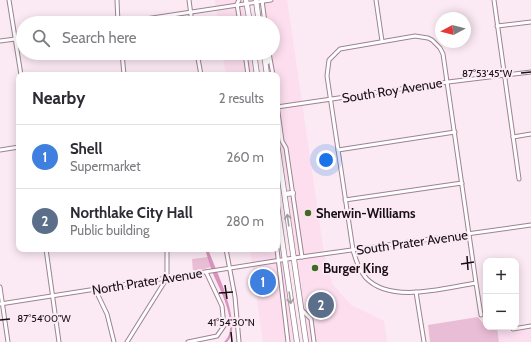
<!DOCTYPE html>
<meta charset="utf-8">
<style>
body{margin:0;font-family:Cabin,sans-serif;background:#f2f2f3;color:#2b2b33}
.controls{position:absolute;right:12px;bottom:12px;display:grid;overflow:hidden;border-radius:8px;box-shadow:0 2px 10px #0003}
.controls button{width:36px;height:36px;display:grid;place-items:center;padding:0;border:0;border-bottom:1px solid #e1e1e2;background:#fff;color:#2b2b33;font:20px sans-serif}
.compass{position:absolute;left:435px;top:12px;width:36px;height:36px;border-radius:50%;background:#fff;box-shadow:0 2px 10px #0003;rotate:263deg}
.you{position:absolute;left:326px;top:160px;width:14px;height:14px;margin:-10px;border:3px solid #fff;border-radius:50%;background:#1a73e8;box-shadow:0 0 0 6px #1a73e833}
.badge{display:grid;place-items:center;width:26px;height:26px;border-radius:50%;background:#436a25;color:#fff;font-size:13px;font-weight:700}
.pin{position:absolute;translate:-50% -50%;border:2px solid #fff;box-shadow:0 1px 4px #0006}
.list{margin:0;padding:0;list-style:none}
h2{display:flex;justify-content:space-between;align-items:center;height:52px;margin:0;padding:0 16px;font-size:17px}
h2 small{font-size:13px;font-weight:400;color:#7c7c81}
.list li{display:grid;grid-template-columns:26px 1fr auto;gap:12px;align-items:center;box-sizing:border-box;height:64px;padding:0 16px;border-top:1px solid #e1e1e2}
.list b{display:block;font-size:15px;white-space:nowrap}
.list p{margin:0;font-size:13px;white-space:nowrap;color:#7c7c81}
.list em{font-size:13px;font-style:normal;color:#7c7c81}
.icon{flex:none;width:22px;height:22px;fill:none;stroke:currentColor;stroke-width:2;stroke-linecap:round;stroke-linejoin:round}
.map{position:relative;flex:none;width:531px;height:342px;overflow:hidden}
.search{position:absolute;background:#fff;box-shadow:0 2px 10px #0003;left:16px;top:16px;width:264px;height:44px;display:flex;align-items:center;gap:10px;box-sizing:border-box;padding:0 14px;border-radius:22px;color:#7c7c81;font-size:15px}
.panel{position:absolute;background:#fff;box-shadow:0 2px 10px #0003;left:16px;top:72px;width:264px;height:180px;border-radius:8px}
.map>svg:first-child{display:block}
.built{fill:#fcdeee}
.green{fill:#eabdd6}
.water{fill:#d993bc}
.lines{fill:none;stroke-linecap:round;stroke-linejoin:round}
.stream{stroke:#d993bc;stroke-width:1}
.minor-casing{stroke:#9e8392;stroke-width:5}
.primary-casing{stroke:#9e8392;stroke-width:6}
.minor{stroke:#fff;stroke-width:3}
.primary{stroke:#fff;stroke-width:4.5}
.oneway{stroke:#a39fa1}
.ticks{fill:none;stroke:#180f14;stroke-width:1.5}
.poi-dot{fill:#436a25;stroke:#fbe9f3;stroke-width:1.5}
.labels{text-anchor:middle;stroke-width:4;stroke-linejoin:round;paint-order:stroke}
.street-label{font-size:13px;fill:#180f14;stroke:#fbe9f3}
.poi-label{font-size:13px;font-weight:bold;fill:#180f14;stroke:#fbe9f3;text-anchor:start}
.ticks-label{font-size:10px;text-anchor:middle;fill:#180f14;stroke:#fbe9f3;stroke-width:4;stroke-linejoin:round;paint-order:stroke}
</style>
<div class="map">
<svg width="531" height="342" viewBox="0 0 531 342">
<rect width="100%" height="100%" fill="#fbe9f3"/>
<g class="built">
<polygon points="215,0 246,0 250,23 218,23"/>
<polygon points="262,0 287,0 324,254 332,284 351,305 384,321 387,342 306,342 277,144 277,75 267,75 264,53 273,53 273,23 259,23 256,2"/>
<polygon points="222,53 254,53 257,75 226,75"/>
<polygon points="277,207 297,342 263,342 250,249 277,249"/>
<polygon points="497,327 511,327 512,332 531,329 531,342 499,342"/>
</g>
<g class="green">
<polygon points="208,257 211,267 193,272 192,259"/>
<polygon points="478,317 486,327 497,327 499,342 430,342 428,325"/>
</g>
<path class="water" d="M205 249H208C215 269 244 326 227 342H224C240 328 221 291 214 276 210 267 208 258 205 249Z"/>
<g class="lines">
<polyline class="stream" points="220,282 223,289"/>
<defs>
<g id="minor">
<polyline points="9,0 21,75"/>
<polyline points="117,0 118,23"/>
<polyline points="189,0 192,23"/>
<polyline points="239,0 237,4 240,23"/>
<polyline points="262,0 265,23"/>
<polyline points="376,0 382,41"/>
<polyline points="494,0 519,179"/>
<polyline points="119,23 271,0"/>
<polyline points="497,26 531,22"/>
<polyline points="0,41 23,38"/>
<polyline points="122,53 124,75"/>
<polyline points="197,53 201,75"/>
<polyline points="245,53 248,75"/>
<polyline points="269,53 273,75"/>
<polyline points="277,105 282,141 286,148 302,257"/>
<polyline points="277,107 448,82 531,72"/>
<polyline points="513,137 531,134"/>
<polyline points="0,150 19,147"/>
<polyline points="338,150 455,132"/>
<polyline points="345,200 462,183"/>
<polyline points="46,249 59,342"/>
<polyline points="226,249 235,297 239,342"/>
<polyline points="277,249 288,342"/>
<path d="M476 283C444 288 391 304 366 278 359 270 356 260 353 250L327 76 329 60 340 49 415 36 428 38 432 40 440 48 443 54 476 283 481 315"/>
<polyline points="0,287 8,342"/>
<polyline points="95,289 107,314 114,342"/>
<polyline points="416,292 424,342"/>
<polyline points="0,304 294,258 531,225"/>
<polyline points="301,309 311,319 314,342"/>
<polyline points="513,329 531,326"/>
<polyline points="127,342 167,278 167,249"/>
<polyline points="188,342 217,336 224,326 222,306 206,272"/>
</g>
<g id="primary">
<polyline points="246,0 250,23"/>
<polyline points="256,0 259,23"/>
<polyline points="254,53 257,75"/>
<polyline points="264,53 267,75"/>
<polyline points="245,56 254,53"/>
<polyline points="267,62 267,53"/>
<polyline points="277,144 306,342"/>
<polyline points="285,194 293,193"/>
<polyline points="277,206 297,342"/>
</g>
</defs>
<use href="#minor" class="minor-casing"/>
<use href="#primary" class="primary-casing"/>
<use href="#minor" class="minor"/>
<use href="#primary" class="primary"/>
</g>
<defs><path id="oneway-shaft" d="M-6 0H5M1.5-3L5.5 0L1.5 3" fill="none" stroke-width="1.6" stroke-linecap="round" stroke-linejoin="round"/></defs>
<g class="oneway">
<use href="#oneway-shaft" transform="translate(288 220) rotate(-98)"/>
<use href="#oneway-shaft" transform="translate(290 298) rotate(82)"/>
</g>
<path class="ticks" d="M521 73 531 72M467 256 468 270M461 264 474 262M225 285 227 299M219 293 233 292M0 320 10 319M231 332 232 342"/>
<g class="poi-dot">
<circle cx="308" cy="213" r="4"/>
<circle cx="315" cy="268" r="4"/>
</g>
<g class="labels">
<g class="street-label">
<text transform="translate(392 90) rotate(-9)" y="5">South Roy Avenue</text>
<text transform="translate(412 242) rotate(-8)" y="5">South Prater Avenue</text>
<text transform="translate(147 281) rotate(-9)" y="5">North Prater Avenue</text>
</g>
<g class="poi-label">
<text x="316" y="218">Sherwin-Williams</text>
<text x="323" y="273">Burger King</text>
</g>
</g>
<g class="ticks-label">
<text x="487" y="77">87°53'45"W</text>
<text x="44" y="322">87°54'00"W</text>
<text x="231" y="326">41°54'30"N</text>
</g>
</svg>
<div class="controls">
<button>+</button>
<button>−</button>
</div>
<svg class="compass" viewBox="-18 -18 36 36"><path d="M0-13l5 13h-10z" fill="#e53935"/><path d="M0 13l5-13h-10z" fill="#7c7c81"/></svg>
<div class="you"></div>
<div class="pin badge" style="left:263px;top:282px;background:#3f7fe0">1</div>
<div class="pin badge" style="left:321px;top:305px;background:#5c6f8a">2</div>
<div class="search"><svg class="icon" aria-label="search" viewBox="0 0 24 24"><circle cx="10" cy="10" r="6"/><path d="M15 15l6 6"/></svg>Search here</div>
<section class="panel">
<h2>Nearby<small>2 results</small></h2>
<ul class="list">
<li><span class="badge" style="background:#3f7fe0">1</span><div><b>Shell</b><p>Supermarket</p></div><em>260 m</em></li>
<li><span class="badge" style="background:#5c6f8a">2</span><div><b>Northlake City Hall</b><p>Public building</p></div><em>280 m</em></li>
</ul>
</section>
</div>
